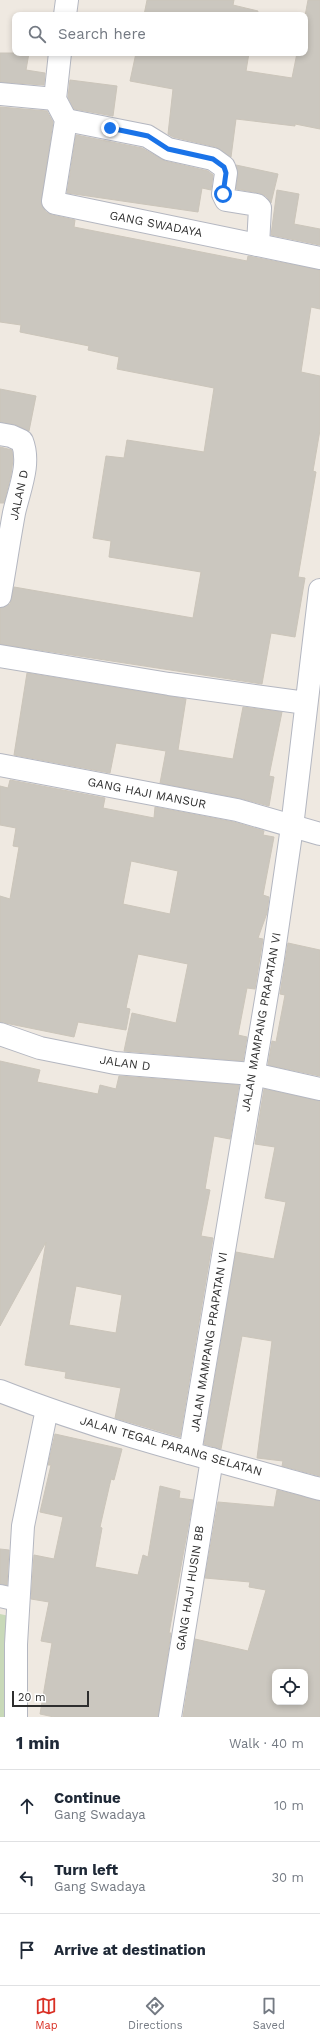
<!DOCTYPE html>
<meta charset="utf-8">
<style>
body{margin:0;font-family:"Work Sans",sans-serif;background:#f6f6f7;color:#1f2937}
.controls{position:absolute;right:12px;bottom:12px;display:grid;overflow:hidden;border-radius:8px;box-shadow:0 2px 6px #0003}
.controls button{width:36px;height:36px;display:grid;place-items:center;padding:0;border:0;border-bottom:1px solid #e0e1e3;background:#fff;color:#1f2937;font:20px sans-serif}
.scale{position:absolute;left:12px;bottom:10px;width:77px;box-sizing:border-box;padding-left:4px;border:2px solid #2e2e2e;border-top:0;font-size:11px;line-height:14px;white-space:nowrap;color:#2e2e2e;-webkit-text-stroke:3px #fff;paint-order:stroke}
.stop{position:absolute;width:12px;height:12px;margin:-9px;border:3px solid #1a73e8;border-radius:50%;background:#fff}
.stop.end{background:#1a73e8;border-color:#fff;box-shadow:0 1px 4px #0008}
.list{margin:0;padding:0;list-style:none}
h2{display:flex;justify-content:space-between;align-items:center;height:52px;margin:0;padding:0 16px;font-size:17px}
h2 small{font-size:13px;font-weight:400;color:#747a83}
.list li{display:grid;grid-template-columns:26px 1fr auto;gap:12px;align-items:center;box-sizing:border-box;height:72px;padding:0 16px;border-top:1px solid #e0e1e3}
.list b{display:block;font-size:15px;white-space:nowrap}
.list p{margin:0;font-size:13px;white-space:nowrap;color:#747a83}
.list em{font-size:13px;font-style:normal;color:#747a83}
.icon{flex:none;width:22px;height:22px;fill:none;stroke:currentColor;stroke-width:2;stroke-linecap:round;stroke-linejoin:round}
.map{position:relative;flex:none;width:320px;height:1717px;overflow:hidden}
.search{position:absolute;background:#fff;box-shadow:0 2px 6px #0003;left:12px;right:12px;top:12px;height:44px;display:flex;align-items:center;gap:10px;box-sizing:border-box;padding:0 14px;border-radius:8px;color:#747a83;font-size:15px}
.sheet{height:268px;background:#fff}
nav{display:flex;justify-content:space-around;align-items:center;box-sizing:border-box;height:56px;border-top:1px solid #e0e1e3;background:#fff;font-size:11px;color:#747a83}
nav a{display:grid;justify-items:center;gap:2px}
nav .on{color:#d93025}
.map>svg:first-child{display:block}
.cemetery{fill:#c8d9b8}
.building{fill:#cbc7bf;stroke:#cbc5ba;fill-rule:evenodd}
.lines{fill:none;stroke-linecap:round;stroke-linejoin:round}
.minor-casing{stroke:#b4b7c1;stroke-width:24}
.minor{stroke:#fff;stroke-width:22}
.route{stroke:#1a73e8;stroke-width:5}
.labels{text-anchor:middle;stroke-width:3;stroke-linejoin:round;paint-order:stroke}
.street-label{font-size:12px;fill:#2e2e2e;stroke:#fff}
</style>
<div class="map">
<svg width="320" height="1717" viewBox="0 0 320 1717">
<rect width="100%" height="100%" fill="#efe9e1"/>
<polygon class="cemetery" points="0,1614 9,1616 9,1717 0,1717"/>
<g class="building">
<polygon points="147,0 234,0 233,5 258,11 257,15 144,15"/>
<polygon points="308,0 320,0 320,129 295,124 295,126 236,119 231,157 216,147 173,137 168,134 173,89 130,81 136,53 249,53 246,71 292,78 297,53 305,53 305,16"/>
<polygon points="0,53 29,53 26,70 45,73 44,85 0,82"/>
<polygon points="70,80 117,86 113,116 74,109 68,97"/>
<polygon points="0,107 47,111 53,122 41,204 46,212 52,215 75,220 74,227 247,261 248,256 320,270 320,309 311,307 301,372 320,376 320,430 313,471 316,472 298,577 305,578 295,637 271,633 262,684 0,644 0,608 10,604 14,587 193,618 201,572 109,557 111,541 93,538 106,456 124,458 127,440 204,452 214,388 117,369 119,357 88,350 89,346 20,332 21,325 0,322"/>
<polygon points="76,135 142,148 165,161 208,171 213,175 211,190 202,188 198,212 67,193"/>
<polygon points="236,165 278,174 271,203 266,196 259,193 236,189 238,174"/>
<polygon points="277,190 299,194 294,224 320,229 320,245 271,235"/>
<polygon points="0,389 36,396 29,431 16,425 0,422"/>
<polygon points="0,447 12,450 13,459 11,475 4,503 0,503"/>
<polygon points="27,673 186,699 178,750 233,759 243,707 282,712 269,776 274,777 269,806 239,798 160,783 166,751 116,743 110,773 14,755"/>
<path d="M10 780 105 798 103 808 154 818 155 807 234 822 264 831 263 835 274 837 263 895 269 897 267 913 258 938 263 939 255 989 247 988 238 1035 247 1037 243 1061 124 1051 132 1013 176 1023 188 964 138 954 126 1008 130 1009 126 1030 78 1022 74 1037 0 1022V896L10 899 19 847 13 846 16 828 0 825V786L8 788ZM131 861 178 871 170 914 123 904Z"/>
<polygon points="288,943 320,950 320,1076 268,1065 272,1041 276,1042 285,995 280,994"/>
<path d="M0 1061 40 1070 37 1082 98 1094 100 1085 116 1089 119 1076 239 1085 230 1139 214 1136 205 1189 210 1190 201 1236 213 1238 180 1437 115 1418 121 1388 65 1378 66 1372 25 1365 46 1242 0 1326ZM76 1286 122 1295 116 1333 69 1325Z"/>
<polygon points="264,1089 320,1101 320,1476 282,1466 283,1461 257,1458 272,1341 242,1336 221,1449 204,1444 236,1252 274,1259 286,1202 265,1198 275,1147 255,1144"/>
<polygon points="55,1434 122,1449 114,1480 111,1479 100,1527 102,1528 95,1567 138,1575 143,1555 148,1557 160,1486 180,1491 179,1498 193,1500 169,1633 171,1633 158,1717 54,1717 40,1714 52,1643 41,1641 49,1602 31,1599 34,1555 54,1559 63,1517 40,1512 51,1465 48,1465"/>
<path d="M277 1490 320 1501V1717H183L195 1639 248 1651 266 1590 249 1587 250 1582 205 1578 218 1502 274 1507ZM275 1672H305V1702H275Z"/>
<polygon points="0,1549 9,1550 7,1585 0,1584"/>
</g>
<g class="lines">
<defs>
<g id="minor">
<polyline points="65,15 67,0"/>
<polyline points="60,53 55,99 66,120 53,201 55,203 320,258"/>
<polyline points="0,94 55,99"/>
<polyline points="66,120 147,136 168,149 213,159 224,167 226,173 223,194 226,200 257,205 260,208 258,245"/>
<path d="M0 434 11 436 22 441C31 464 19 490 14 513 9 540 5 568 0 596"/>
<polyline points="0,656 169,684 306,703"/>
<polyline points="0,765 237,810 320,834"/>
<polyline points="0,1034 40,1048 115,1063 253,1074 320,1089"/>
<path d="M0 1391C104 1432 212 1459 320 1489"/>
<polyline points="190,1453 273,958 292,827 320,590"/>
<polyline points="0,1596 18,1600"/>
<polyline points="16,1717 16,1644 23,1526 47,1409"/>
<polyline points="170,1717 212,1459"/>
</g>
</defs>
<use href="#minor" class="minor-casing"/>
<use href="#minor" class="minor"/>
</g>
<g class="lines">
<polyline class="route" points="110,128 148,136 168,149 213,159 224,167 226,173 223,194"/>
</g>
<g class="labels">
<g class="street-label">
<text transform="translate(156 224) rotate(11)" y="4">GANG SWADAYA</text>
<text transform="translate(19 495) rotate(-78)" y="4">JALAN D</text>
<text transform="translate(147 793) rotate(11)" y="4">GANG HAJI MANSUR</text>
<text transform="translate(261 1022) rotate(-80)" y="4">JALAN MAMPANG PRAPATAN VI</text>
<text transform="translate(125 1063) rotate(8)" y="4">JALAN D</text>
<text transform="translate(209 1342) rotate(-81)" y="4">JALAN MAMPANG PRAPATAN VI</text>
<text transform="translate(171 1446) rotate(16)" y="4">JALAN TEGAL PARANG SELATAN</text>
<text transform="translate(190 1588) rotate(-81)" y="4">GANG HAJI HUSIN BB</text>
</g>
</g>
</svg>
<div class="controls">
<button><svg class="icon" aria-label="locate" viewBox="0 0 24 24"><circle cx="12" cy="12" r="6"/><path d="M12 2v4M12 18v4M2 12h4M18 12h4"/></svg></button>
</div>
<div class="scale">20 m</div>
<div class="stop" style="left:223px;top:194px"></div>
<div class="stop end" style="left:110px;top:128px"></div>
<div class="search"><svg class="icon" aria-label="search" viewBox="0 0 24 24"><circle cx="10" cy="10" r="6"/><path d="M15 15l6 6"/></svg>Search here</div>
</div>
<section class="sheet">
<h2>1 min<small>Walk · 40 m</small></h2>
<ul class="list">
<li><svg class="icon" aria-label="ahead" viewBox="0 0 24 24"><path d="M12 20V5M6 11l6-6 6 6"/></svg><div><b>Continue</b><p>Gang Swadaya</p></div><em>10 m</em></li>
<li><svg class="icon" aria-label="left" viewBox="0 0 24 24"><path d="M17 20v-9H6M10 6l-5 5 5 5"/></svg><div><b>Turn left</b><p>Gang Swadaya</p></div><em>30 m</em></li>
<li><svg class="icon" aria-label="arrive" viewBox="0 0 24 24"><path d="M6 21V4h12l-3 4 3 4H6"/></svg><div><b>Arrive at destination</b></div></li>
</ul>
</section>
<nav>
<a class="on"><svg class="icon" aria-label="map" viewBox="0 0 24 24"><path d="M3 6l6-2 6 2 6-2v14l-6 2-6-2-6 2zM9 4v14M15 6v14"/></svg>Map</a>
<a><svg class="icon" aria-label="directions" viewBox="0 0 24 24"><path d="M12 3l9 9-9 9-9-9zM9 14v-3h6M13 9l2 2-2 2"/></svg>Directions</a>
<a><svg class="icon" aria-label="saved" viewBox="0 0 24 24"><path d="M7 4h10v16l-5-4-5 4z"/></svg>Saved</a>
</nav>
